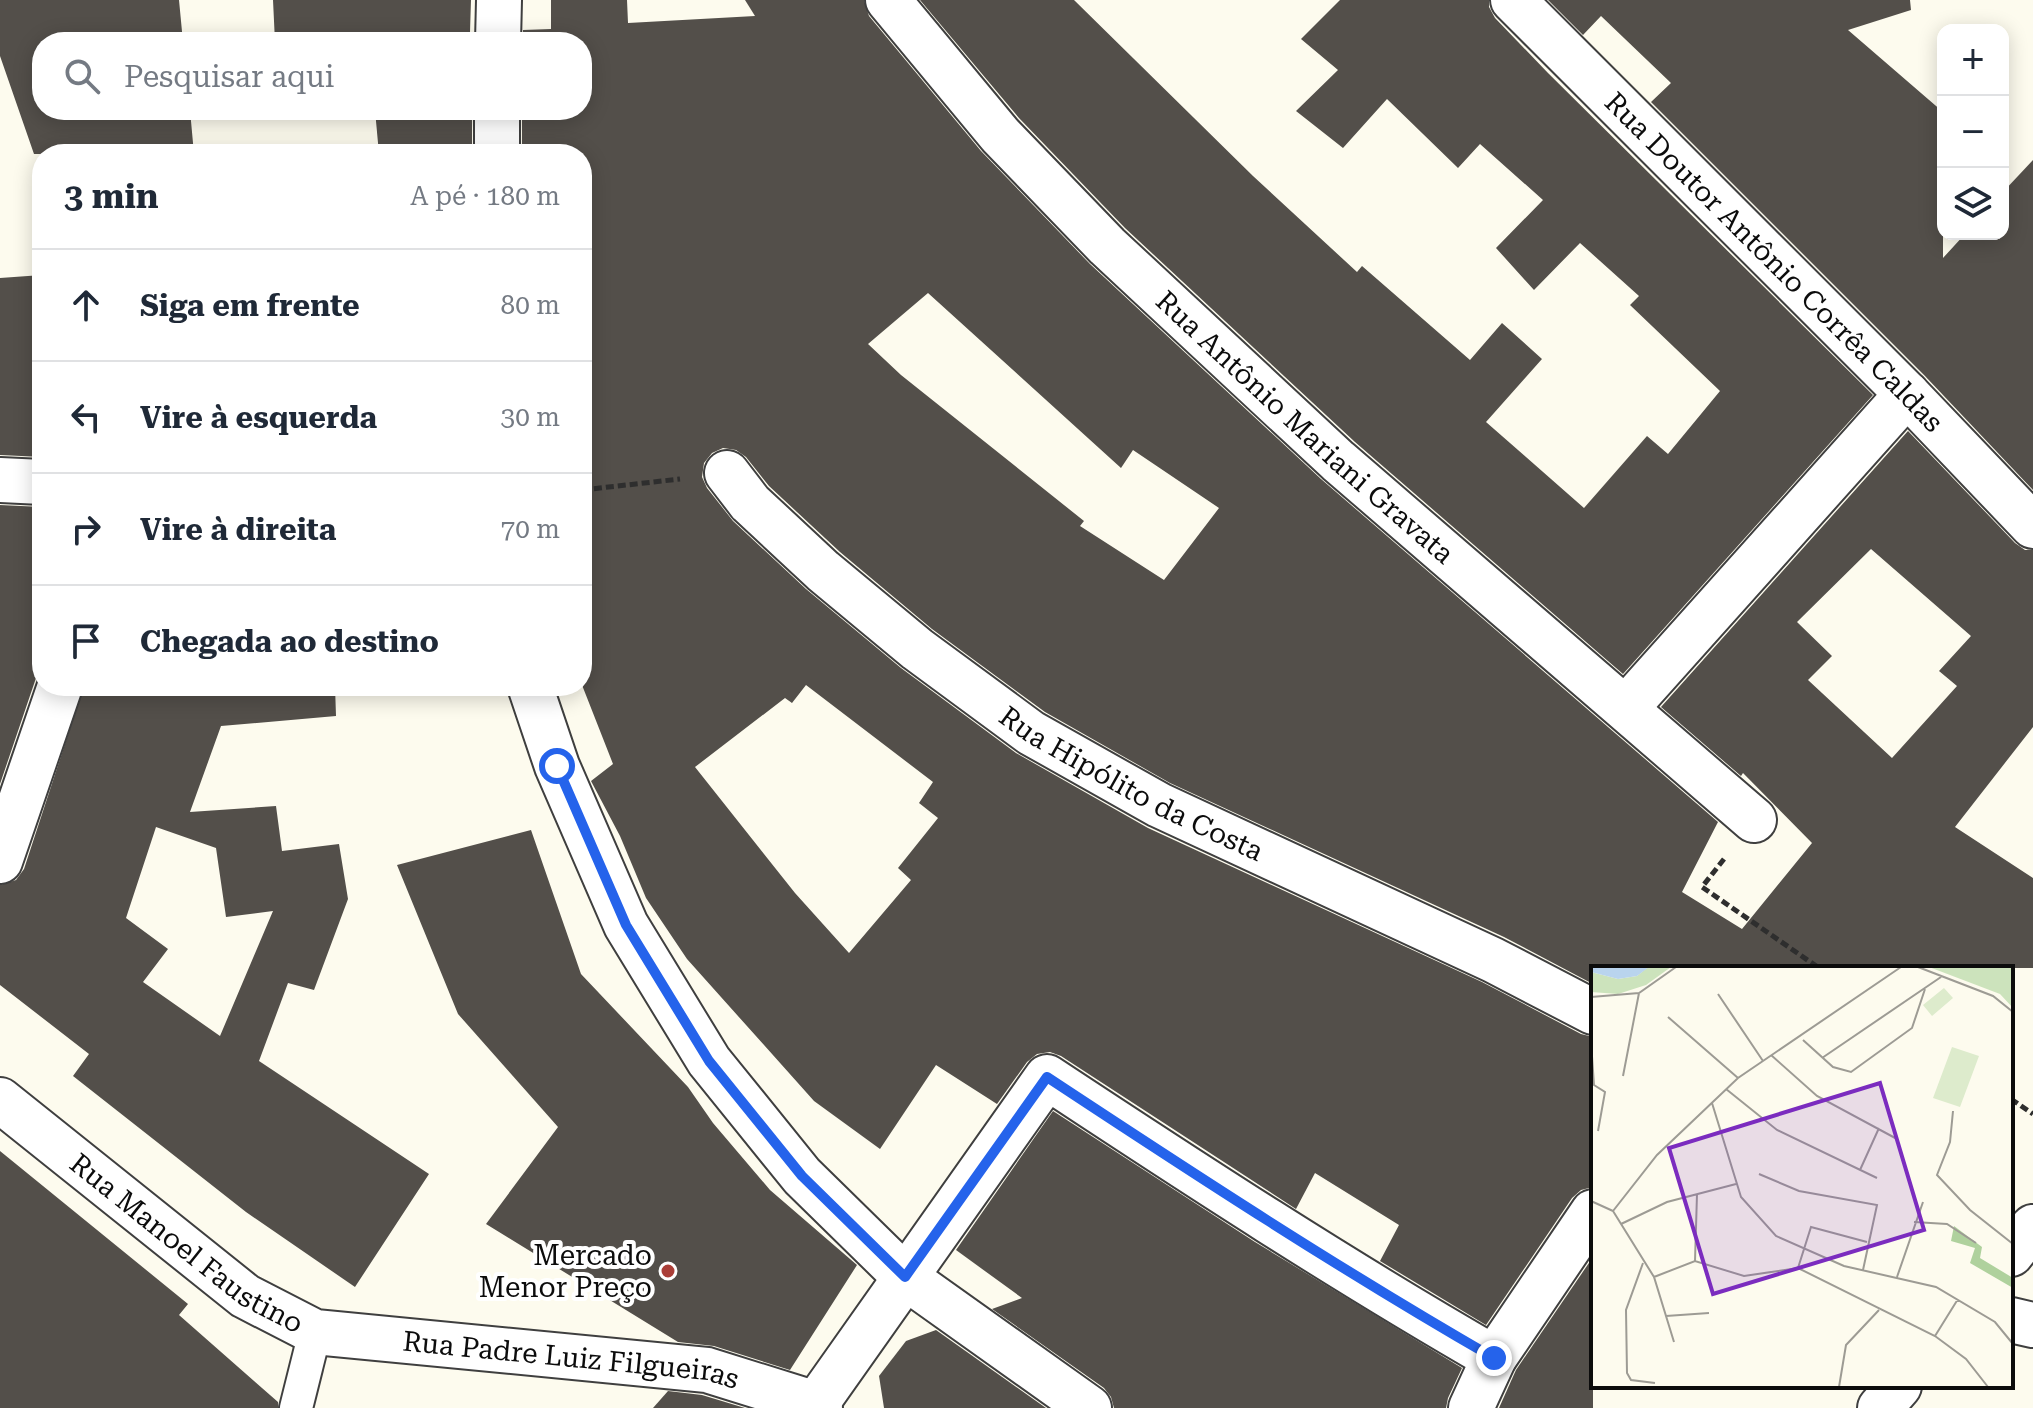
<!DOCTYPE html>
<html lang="pt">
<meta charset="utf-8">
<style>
body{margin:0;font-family:"Roboto Serif",serif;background:#f6f6f7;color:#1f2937}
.controls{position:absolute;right:24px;top:24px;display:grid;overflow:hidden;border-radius:16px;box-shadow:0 4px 20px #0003}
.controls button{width:72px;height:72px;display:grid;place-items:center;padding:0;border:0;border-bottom:2px solid #e0e1e3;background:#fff;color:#1f2937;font:40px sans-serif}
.stop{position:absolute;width:24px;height:24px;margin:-18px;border:6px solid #2563eb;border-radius:50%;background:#fff}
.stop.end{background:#2563eb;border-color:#fff;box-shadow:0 2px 8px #0008}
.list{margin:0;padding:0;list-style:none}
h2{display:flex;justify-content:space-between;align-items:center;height:104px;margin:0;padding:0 32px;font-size:34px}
h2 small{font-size:26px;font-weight:400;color:#747a83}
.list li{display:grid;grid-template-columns:52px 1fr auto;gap:24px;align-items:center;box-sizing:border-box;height:112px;padding:0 32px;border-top:2px solid #e0e1e3}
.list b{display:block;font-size:30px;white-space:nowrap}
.list em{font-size:26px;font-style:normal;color:#747a83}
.icon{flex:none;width:44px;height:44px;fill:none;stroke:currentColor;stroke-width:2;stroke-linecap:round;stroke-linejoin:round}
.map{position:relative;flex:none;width:2033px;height:1408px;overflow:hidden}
.search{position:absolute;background:#fff;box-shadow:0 4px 20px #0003;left:32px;top:32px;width:560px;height:88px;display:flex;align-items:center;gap:20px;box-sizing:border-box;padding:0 28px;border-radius:32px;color:#747a83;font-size:30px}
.panel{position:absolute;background:#fff;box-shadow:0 4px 20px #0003;left:32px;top:144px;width:560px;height:552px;border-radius:32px}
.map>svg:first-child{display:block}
.building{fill:#534f4a;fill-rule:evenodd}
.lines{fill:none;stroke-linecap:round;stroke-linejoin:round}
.lane-casing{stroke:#3f3f3f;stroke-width:36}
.street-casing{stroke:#3f3f3f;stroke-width:48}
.path{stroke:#2e2e2e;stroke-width:5;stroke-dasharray:8 4;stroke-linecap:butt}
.lane{stroke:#fff;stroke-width:32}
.street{stroke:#fff;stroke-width:44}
.route{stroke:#2563eb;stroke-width:10}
.poi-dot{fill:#aa3e37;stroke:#fff;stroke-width:3}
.labels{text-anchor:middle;stroke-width:8;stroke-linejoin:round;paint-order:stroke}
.street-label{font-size:28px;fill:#0c0c0c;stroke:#fff}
.poi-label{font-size:28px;fill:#0c0c0c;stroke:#fff;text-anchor:end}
.inset-road{fill:none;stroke:#9d9b94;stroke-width:2}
.view{fill:#7b2cbf;fill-opacity:0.15;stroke:#7b2cbf;stroke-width:4}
.inset-edge{fill:none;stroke:#0c0c0c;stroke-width:4}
</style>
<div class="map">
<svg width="2033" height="1408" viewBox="0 0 2033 1408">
<rect width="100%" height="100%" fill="#fdfbee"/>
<g class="building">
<polygon points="0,0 179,0 183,42 42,42 42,110 190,110 194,154 34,154 0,56"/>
<polygon points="273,0 471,0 470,32 473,32 473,42 275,42"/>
<path d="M551 0H627L628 23 755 16 745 0H864L869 16 981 151 1090 264 1321 479 1718 822 1682 892 1742 929 1812 843 1743 773 1741 776 1661 707 1908 431 2015 543 2025 550H2033V727L1955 827 2033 878V968H1593V984L1504 937 1170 783 1045 712 932 629 840 552 769 486 746 457 736 450 723 448 712 453 704 463 702 477 707 488 733 521 806 589 901 668 1016 753 1148 828 1482 982 1581 1034 1593 1037V1187L1581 1190 1572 1198 1486 1325 1380 1261 1399 1225 1315 1173 1296 1209 1061 1056 1050 1052 1037 1054 1027 1062 997 1104 936 1065 880 1149 814 1101 687 959 646 898 620 836 591 781 613 764 582 685V154H522V110H582V42H523V30L551 29ZM928 293 1121 468 1133 450 1219 508 1164 580 1080 526 1084 521 901 375 868 344ZM1871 549 1971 636 1939 671 1957 686 1892 758 1808 680 1832 656 1797 622ZM806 685 933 782 919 803 938 818 898 868 911 880 849 953 795 893 695 767 785 698 792 703Z"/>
<polygon points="920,0 1074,0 1253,176 1357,272 1362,266 1470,360 1502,323 1542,359 1486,422 1584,508 1647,436 1668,454 1720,391 1630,305 1639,296 1580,243 1534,290 1496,248 1543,200 1480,144 1458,168 1387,99 1343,148 1296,111 1338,70 1301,39 1340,0 1489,0 1489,7 1495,18 1548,73 1873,395 1623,674 1355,442 1125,228 1019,118"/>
<polygon points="1548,0 1910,0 1911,10 1848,30 1943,112 1943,258 1965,234 2003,234 2003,192 2033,160 2033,490 1925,376 1651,102 1671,83 1601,16 1583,35"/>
<polygon points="375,110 472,110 472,154 379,154"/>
<polygon points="42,275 42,457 0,455 0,278"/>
<polygon points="0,505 42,507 42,669 36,678 0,784"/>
<path d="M84 686H335L336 716 221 726 190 812 276 806 282 851 339 844 348 899 314 990 288 983 259 1061 429 1174 355 1287 246 1212 73 1076 89 1054 0 985V885L16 880 24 869ZM156 827 216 848 226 917 273 911 220 1036 143 982 168 949 126 918Z"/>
<polygon points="531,830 581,974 688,1087 713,1123 770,1190 857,1265 790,1370 714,1346 678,1342 486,1224 558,1127 458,1014 397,865"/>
<polygon points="1053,1111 1255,1242 1462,1368 1448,1398 1446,1408 1114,1408 1111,1397 1104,1388 992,1309 1022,1298 956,1250"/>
<polygon points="0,1151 188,1304 179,1315 278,1402 278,1408 0,1408"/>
<polygon points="1593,1257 1593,1408 1499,1408 1516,1370"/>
<polygon points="936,1330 1046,1408 884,1408 879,1376 906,1341"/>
<polygon points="668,1391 702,1395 745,1408 653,1408"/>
</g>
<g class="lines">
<defs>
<polyline id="lane" points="296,1408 315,1332"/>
<g id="street">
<path id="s1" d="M888 0 1000 135 1107 246 1338 461 1754 820"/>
<path id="s2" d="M1513 0 1907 394 2033 526"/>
<polyline points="498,42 499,0"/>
<polyline points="497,154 497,110"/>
<path id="s3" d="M727 473 750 503 823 571 917 649 1031 733 1159 805 1493 960 1593 1012"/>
<polyline points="0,480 42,482"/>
<polyline points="530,686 557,766 626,925 709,1061 802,1176 905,1277 1089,1408"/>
<polyline points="1626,708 1907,394"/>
<polyline points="0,861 60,686"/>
<path id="s4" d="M0 1100 245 1296 315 1332 707 1370 816 1404 820 1408"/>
<polyline points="2011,1254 2033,1227"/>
<polyline points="2011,1320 2033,1325"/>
<path d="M816 1404 1047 1077C1194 1174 1341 1270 1494 1358"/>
<polyline points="1471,1408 1494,1358 1593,1212"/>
<polyline points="1880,1408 1899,1386"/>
</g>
</defs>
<use href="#lane" class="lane-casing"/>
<use href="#street" class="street-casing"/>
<g class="path">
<polyline points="582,490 680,479"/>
<polyline points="1724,859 1702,887 1819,968"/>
<polyline points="2011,1099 2033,1114"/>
</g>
<use href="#lane" class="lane"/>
<use href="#street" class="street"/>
</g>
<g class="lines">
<path class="route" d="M557 766 626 925 709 1061 802 1176 905 1277 1047 1077C1194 1174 1341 1270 1494 1358"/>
</g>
<circle class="poi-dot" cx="668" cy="1271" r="8"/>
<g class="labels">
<g class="street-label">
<text dy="10" stroke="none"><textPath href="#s2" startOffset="370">Rua Doutor Antônio Corrêa Caldas</textPath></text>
<text dy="10" stroke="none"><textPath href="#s1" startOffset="598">Rua Antônio Mariani Gravata</textPath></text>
<text dy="10" stroke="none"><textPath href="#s3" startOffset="514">Rua Hipólito da Costa</textPath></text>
<text dy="10" stroke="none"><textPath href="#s4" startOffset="236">Rua Manoel Faustino</textPath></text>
<text dy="10" stroke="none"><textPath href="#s4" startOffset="650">Rua Padre Luiz Filgueiras</textPath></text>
</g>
<g class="poi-label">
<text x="652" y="1265">Mercado<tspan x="652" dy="32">Menor Preço</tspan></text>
</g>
</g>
<g transform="translate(1591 966)">
<rect width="422" height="422" fill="#fdfbee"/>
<path d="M80 1 55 19 27 28 0 26V6L27 13 46 10 56 2ZM338 1H422V42L409 28Z" fill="#cce3bc"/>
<path d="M363 260 391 281 389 292 422 312V322L379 297 384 282 360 275Z" fill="#afd19d"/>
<path d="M353 22 362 32 341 50 332 39ZM361 81 388 90 369 141 342 132Z" fill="#ddebcc"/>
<path d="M0 1H58L46 10 27 13 0 6Z" fill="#b9d4ee"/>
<path class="inset-road" d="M327 1 402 30 422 46M127 28 172 95M0 31 48 27 85 1M77 51 147 112M212 74 242 101 260 106 321 62 334 23M0 76 3 119 14 126 7 165M180 89 226 130 306 173M231 92 350 11M32 110 48 27M135 123 186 164 286 212M121 137 150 231 185 270 253 300 345 321 404 356 422 378M362 145 359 176 346 209 379 244 422 278M269 204 288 162M168 208 208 225 286 239 272 304M0 235 22 245M22 245 66 189 147 112 310 1M22 245 63 311 83 376M323 256 356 258 385 277M30 258 76 236 145 218M104 295 106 228M52 297 35 344 36 407 40 414 64 417M207 302 220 261 276 276M63 311 104 295 153 310 207 302 344 370 375 393 397 421M306 311 332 236M75 350 118 347M344 370 367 333M248 421 255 379 288 344"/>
<path class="view" d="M289 117 333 264 122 328 78 182Z"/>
<rect width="422" height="422" class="inset-edge"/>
</g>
</svg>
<div class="controls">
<button>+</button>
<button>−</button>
<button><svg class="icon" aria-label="layers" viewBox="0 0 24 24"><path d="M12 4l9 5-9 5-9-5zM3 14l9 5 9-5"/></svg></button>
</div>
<div class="stop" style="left:557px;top:766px"></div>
<div class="stop end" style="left:1494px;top:1358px"></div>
<div class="search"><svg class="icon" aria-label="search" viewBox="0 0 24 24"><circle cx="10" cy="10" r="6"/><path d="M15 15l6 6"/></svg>Pesquisar aqui</div>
<section class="panel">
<h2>3 min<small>A pé · 180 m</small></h2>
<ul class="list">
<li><svg class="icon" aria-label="ahead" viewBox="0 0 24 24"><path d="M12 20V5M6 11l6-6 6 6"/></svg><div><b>Siga em frente</b></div><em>80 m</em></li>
<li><svg class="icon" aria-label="left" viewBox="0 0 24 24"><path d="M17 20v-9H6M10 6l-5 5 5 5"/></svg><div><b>Vire à esquerda</b></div><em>30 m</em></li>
<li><svg class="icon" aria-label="right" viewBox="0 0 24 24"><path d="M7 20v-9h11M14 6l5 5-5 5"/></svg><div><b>Vire à direita</b></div><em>70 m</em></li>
<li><svg class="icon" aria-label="arrive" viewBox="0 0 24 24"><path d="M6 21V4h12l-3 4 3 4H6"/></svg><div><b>Chegada ao destino</b></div></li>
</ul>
</section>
</div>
